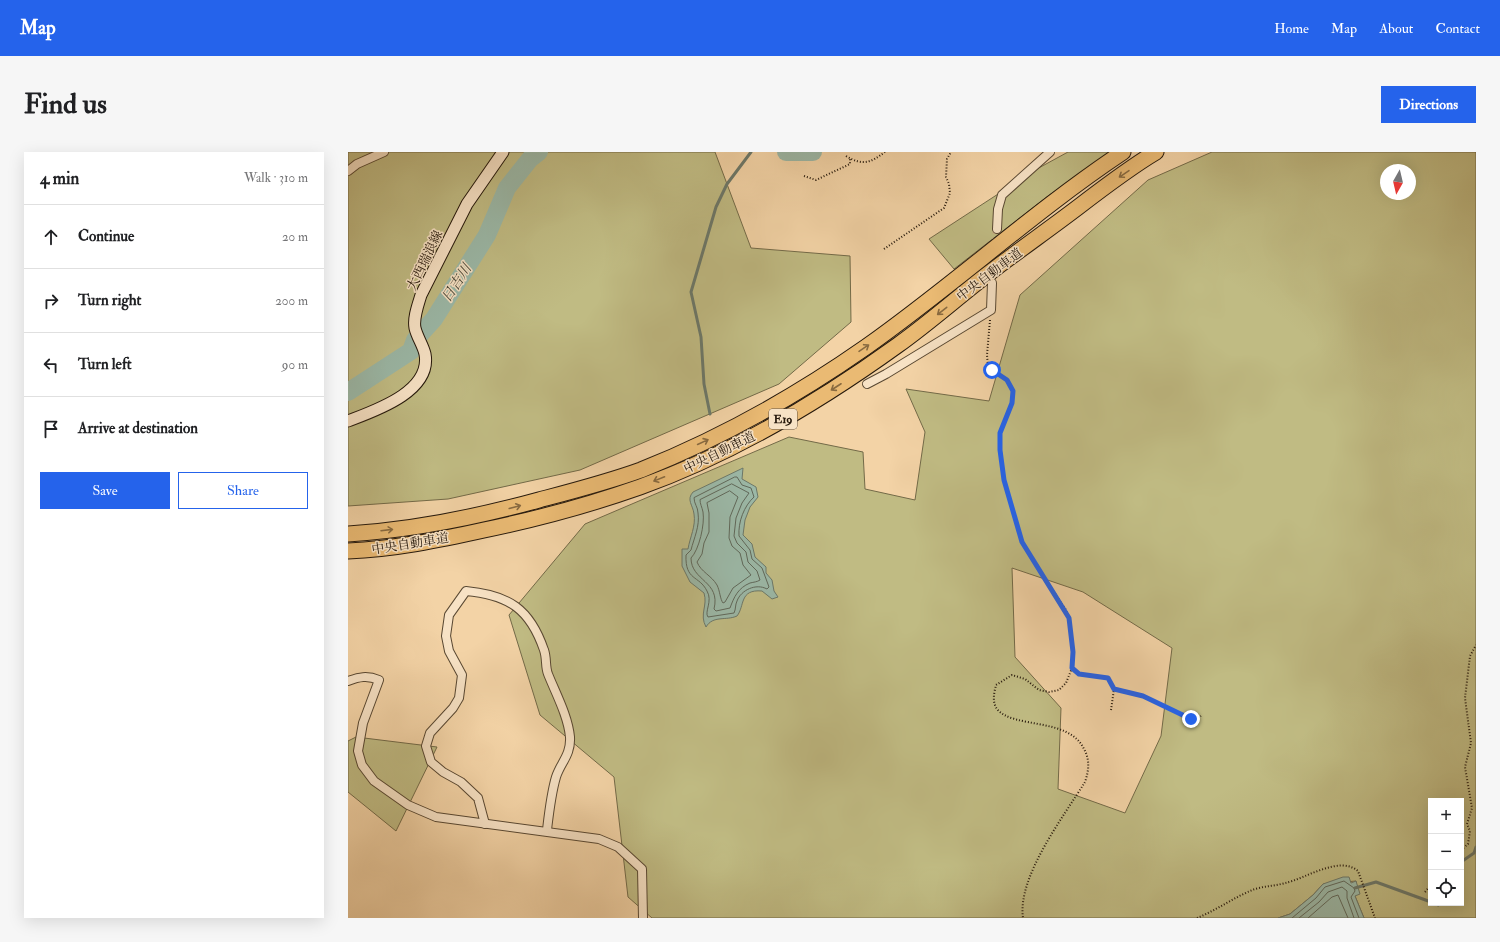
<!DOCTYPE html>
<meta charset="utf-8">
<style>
body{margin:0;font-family:"IM FELL Double Pica","Noto Serif JP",serif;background:#f6f6f6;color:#202124}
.controls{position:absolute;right:12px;bottom:12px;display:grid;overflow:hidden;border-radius:0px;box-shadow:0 4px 16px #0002}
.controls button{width:36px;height:36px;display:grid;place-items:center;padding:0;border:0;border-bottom:1px solid #e0e0e0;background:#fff;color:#202124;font:20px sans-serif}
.compass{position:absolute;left:1032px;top:12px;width:36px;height:36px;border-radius:50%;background:#fff;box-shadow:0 4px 16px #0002;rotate:188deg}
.stop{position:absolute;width:12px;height:12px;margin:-9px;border:3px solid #2563eb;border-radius:50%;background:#fff}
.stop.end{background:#2563eb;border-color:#fff;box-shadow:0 1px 4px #0008}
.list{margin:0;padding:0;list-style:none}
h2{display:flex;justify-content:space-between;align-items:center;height:52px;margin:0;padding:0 16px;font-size:17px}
h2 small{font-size:13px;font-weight:400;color:#757577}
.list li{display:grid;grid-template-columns:26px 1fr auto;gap:12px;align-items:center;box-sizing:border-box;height:64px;padding:0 16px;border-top:1px solid #e0e0e0}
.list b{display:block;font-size:15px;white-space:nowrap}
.list em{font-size:13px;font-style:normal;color:#757577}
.actions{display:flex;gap:8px;padding:12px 16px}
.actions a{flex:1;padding:9px 0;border:1px solid #2563eb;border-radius:0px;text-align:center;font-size:14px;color:#2563eb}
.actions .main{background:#2563eb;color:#fff}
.icon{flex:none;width:22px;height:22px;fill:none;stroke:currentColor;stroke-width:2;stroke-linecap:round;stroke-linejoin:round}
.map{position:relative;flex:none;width:1128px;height:766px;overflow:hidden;border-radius:0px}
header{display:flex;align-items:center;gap:24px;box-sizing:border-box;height:56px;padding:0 20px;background:#2563eb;color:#fff}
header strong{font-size:19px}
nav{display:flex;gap:22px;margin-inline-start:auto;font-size:14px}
.intro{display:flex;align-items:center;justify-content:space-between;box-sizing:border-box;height:96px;padding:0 24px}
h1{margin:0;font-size:28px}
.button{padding:10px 18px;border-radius:0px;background:#2563eb;color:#fff;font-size:14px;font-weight:700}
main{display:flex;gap:24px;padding:0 24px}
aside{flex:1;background:#fff;border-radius:0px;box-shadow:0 4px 16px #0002}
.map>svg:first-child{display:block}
.green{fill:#c0bb83;stroke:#736a48;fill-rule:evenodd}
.water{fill:#9bb8a7;stroke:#6c7869}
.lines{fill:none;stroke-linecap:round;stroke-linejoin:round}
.shore{stroke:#60685a;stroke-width:1}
.stream{stroke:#6c7869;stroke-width:3}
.river{stroke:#9bb8a7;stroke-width:18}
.street-tunnel{stroke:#caae87;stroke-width:8;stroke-dasharray:8 4;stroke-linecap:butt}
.street-casing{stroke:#594832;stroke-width:10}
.secondary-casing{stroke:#26190c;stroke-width:13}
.highway-casing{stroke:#26190c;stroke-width:17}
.path{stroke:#26190c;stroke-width:2;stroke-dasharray:1 2;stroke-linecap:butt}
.street{stroke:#f7e2c5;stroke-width:8}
.secondary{stroke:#f7e2c5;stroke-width:11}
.highway{stroke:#eaba73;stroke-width:15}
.oneway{stroke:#886a40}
.route{stroke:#2563eb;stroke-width:5}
.labels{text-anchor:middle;stroke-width:3;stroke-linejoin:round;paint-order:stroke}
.shield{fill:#f7e2c5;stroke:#655544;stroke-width:1}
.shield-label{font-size:12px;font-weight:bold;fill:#26190c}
.street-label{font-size:13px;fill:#26190c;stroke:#f7e2c5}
.water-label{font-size:14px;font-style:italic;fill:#49493a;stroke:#f7e2c5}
</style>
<header>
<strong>Map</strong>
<nav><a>Home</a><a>Map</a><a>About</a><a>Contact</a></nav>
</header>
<div class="intro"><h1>Find us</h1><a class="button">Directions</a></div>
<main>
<aside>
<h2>4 min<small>Walk · 310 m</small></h2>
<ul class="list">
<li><svg class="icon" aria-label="ahead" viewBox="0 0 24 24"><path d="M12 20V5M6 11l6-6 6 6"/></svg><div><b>Continue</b></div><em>20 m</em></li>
<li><svg class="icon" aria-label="right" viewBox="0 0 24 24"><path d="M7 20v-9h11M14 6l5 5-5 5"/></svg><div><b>Turn right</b></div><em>200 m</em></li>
<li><svg class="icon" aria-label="left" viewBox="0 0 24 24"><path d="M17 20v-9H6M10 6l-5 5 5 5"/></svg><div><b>Turn left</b></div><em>90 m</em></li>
<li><svg class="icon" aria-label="arrive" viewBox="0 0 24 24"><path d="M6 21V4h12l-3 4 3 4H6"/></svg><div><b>Arrive at destination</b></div></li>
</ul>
<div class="actions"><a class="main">Save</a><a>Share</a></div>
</aside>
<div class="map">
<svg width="1128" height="766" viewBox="0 0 1128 766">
<rect width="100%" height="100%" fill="#f3d3a6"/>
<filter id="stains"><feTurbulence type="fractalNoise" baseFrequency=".005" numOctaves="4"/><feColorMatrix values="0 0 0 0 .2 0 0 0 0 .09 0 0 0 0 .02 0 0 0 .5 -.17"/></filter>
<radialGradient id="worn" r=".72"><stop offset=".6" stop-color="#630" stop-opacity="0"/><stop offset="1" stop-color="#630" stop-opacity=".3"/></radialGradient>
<g class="green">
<polygon points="0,0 367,0 403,96 502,104 503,170 431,232 232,318 100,347 0,354"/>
<polygon points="720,0 763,0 700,44 606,117 581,87 687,18"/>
<path d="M864 0H1128V766H1016L1007 744 1008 729 975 732 965 743 942 762 930 766H304L280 745 266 625 192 563 161 463 237 372 441 285 515 300 517 337 567 348 577 280 558 237 641 249 672 143 800 28ZM1038 18H1062V42H1038ZM664 416 735 440 824 496 813 584 777 661 710 637 713 556 667 505ZM1083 649H1113V751H1083Z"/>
<polygon points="8,585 89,595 48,679 0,640 0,589"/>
</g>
<g class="water">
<path d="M395 316 394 327 408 335 410 345 402 355 397 368 395 383 404 392 407 405 418 415V421L424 428 426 439 430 445 424 447 414 439C391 437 397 454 389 464 378 469 365 463 358 475 351 462 360 454 356 441L342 430 334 414V397H340C342 385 348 374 346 362 345 353 338 348 345 340Z"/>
<polygon points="995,725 1001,725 1003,731 1008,729 1012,742 1007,744 1016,766 930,766 942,762 965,743 975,732"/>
</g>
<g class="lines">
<g class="shore">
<path d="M387 325H389L394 333 403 336 406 345C396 354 390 370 391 384L402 398 404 407 414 416 421 435 419 437C408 431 393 438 389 449 387 453 388 457 386 461L360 465C356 460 365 449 359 439 351 423 337 429 338 403L343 398C346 386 352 374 350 361 350 355 346 352 346 346Z"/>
<path d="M384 332 401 341 394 351 388 366 386 384 389 391 398 400 400 410 409 419 412 428C409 430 406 430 402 431 390 436 386 445 382 456L368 459 366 457C373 429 343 429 343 406 351 398 357 372 355 360 354 355 352 352 352 348Z"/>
<path d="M382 339 390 345 382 365 381 386 384 394 392 401 395 413 403 423 385 436 377 450 375 451C372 447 372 439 369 433 363 423 353 420 349 410L354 402 356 391 361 380V361L359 351Z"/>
<polyline points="944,766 968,746 977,735 996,729 1006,736 1007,739 1003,745 1011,766"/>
<polyline points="951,766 971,750 980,740 994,735 999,739 999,746 1006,766"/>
<polyline points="960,766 984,745 990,743 1000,766"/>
</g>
<g class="stream">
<polyline points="362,262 356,232 353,185 343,140 368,55 379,32 403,0"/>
<polyline points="1113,710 1126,701 1128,695"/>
<polyline points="1007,736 1028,730 1083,750"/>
<polyline points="1086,751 1090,753 1091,751"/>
</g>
<g class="river">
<polyline points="438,0 465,0"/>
<polyline points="0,240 63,199 67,188 86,167 139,83 159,36 182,7 191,0"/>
</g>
<polyline class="street-tunnel" points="645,118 649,77"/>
<defs>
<g id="street">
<polyline points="0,19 9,12 36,0"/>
<polyline points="649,77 650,57 654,43 702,0"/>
<polyline points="519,232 538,222 643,158 644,131"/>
<path d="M0 529C11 525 19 523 31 528L15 571 10 599 14 613 26 629 60 653 88 665 251 687 270 695 294 717 295 766"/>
<path d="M137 672 130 646 113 630 95 620 83 610 78 594 82 581 105 556 111 546 114 523 101 499 98 484 101 463 118 439C161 443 182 457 196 498 199 506 197 515 200 522 208 542 220 564 222 585 223 603 213 610 208 625 203 642 201 661 199 678"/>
</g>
<path id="secondary" d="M0 269C26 259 84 240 77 202 75 193 69 185 67 176 65 166 70 153 73 143L119 52 155 0"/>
<g id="highway">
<path d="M0 382C65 378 129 365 191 348 225 339 260 330 293 318 373 286 448 244 518 195 606 133 685 60 775 0"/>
<path d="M0 399C46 397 91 388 136 378 189 367 241 353 292 335 384 302 471 250 550 193 581 171 610 145 640 122 670 99 700 78 729 56 755 36 781 16 808 0"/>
</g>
</defs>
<use href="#street" class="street-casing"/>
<use href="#secondary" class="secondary-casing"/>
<use href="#highway" class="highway-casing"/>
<g class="path">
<path d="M498 4C515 14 522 11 537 0"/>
<polyline points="456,24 468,28 502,12 502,7"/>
<polyline points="536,97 596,56 602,41 601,32 598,25 599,7 603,0"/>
<path d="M642 168 639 203 640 214 659 228 665 239 664 251 652 281V299L656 328 670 378 679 400 718 458 721 466 725 500 724 516 718 531 711 538 701 540 691 538 677 527 664 523 648 533C646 541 644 550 649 557 665 577 721 565 736 597 742 608 741 618 737 630 716 664 669 725 675 766"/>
<polyline points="725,516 731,522 760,526 766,537 795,544 843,567 846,568 853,564"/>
<polyline points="763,558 766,537"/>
<polyline points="1113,698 1120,692 1122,679 1119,672 1124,656 1117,615 1123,591 1117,546 1122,504 1128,493"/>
<polyline points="1077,740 1083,733"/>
<path d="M849 766C869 758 888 744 907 737 917 734 927 734 937 731 957 727 991 703 1010 719L1027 766"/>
</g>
<use href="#street" class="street"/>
<use href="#secondary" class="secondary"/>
<use href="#highway" class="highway"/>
</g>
<defs><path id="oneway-shaft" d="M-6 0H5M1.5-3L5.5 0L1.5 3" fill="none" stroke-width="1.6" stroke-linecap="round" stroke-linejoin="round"/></defs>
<g class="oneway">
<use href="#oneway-shaft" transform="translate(776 22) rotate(146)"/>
<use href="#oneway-shaft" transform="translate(594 159) rotate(142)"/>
<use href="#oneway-shaft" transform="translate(516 196) rotate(-34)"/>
<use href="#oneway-shaft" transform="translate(488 235) rotate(147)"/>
<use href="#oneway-shaft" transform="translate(355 290) rotate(-25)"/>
<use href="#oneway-shaft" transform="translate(311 327) rotate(158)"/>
<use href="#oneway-shaft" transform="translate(167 355) rotate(-15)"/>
<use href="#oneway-shaft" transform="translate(39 378) rotate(-7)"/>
</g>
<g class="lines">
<polyline class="route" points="644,218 659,228 665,239 664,251 652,281 652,298 656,328 674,390 721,466 725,500 724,516 731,522 760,526 766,537 795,544 843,567"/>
</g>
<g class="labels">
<rect class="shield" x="421" y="257" width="28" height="20" rx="3"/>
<g class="shield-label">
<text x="435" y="271">E19</text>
</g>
<g class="street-label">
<text transform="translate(76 108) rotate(-64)" y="5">大西瑞浪線</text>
<text transform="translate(641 122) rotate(-37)" y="5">中央自動車道</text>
<text transform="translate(371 300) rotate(-26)" y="5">中央自動車道</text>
<text transform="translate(62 391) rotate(-9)" y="5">中央自動車道</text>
</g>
<g class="water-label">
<text transform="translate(108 131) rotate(-57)" y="5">日吉川</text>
</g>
</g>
<rect width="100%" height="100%" filter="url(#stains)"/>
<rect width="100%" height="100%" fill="url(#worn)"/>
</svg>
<div class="controls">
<button>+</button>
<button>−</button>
<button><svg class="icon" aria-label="locate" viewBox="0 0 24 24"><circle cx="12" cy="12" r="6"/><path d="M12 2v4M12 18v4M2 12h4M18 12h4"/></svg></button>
</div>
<svg class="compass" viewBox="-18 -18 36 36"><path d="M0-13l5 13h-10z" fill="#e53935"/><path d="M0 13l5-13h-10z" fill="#757577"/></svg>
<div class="stop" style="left:644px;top:218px"></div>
<div class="stop end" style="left:843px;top:567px"></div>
</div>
</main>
